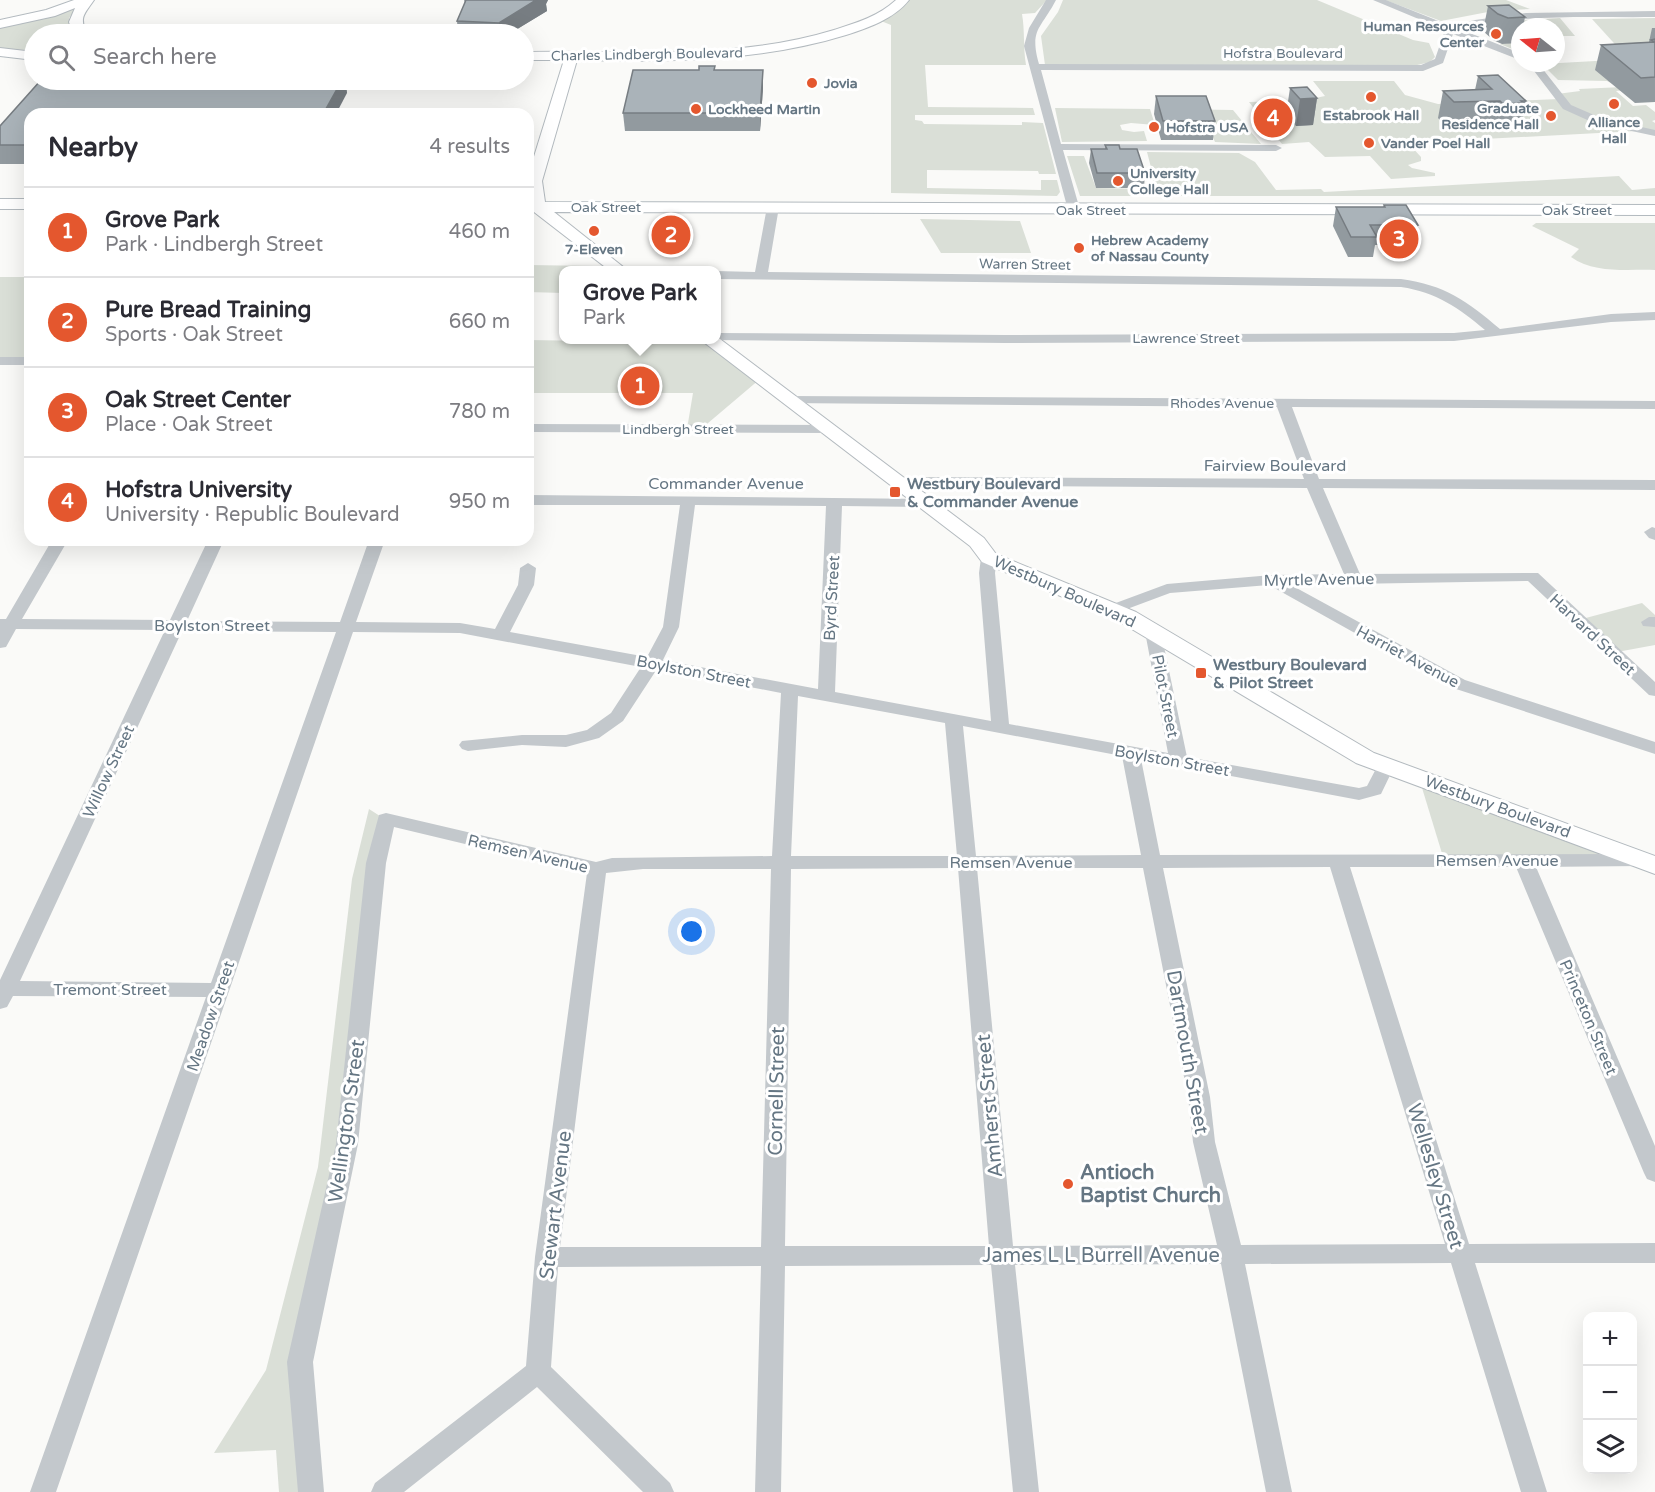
<!DOCTYPE html>
<meta charset="utf-8">
<style>
body{margin:0;font-family:"Varela Round",sans-serif;background:#f2f2f3;color:#2b2b33}
.controls{position:absolute;right:18px;bottom:18px;display:grid;overflow:hidden;border-radius:12px;box-shadow:0 6px 24px #0002}
.controls button{width:54px;height:54px;display:grid;place-items:center;padding:0;border:0;border-bottom:2px solid #e1e1e2;background:#fff;color:#2b2b33;font:30px sans-serif}
.compass{position:absolute;left:1511px;top:18px;width:54px;height:54px;border-radius:50%;background:#fff;box-shadow:0 6px 24px #0002;rotate:287deg}
.you{position:absolute;left:692px;top:932px;width:21px;height:21px;margin:-15px;border:4px solid #fff;border-radius:50%;background:#1a73e8;box-shadow:0 0 0 9px #1a73e833}
.badge{display:grid;place-items:center;width:39px;height:39px;border-radius:50%;background:#e4572e;color:#fff;font-size:20px;font-weight:700}
.pin{position:absolute;translate:-50% -50%;border:3px solid #fff;box-shadow:0 2px 6px #0006}
.popup{position:absolute;left:559px;top:266px;width:162px;height:78px;box-sizing:border-box;display:grid;place-content:center;border-radius:12px;background:#fff;filter:drop-shadow(0 2px 4px #0005);font-size:20px;white-space:nowrap;color:#7c7c81}
.popup b{font-size:22px;color:#2b2b33}
.popup::after{content:'';position:absolute;left:50%;top:100%;margin-left:-12px;border:12px solid transparent;border-top-color:#fff}
.list{margin:0;padding:0;list-style:none}
h2{display:flex;justify-content:space-between;align-items:center;height:78px;margin:0;padding:0 24px;font-size:26px}
h2 small{font-size:20px;font-weight:400;color:#7c7c81}
.list li{display:grid;grid-template-columns:39px 1fr auto;gap:18px;align-items:center;box-sizing:border-box;height:90px;padding:0 24px;border-top:2px solid #e1e1e2}
.list b{display:block;font-size:22px;white-space:nowrap}
.list p{margin:0;font-size:20px;white-space:nowrap;color:#7c7c81}
.list em{font-size:20px;font-style:normal;color:#7c7c81}
.icon{flex:none;width:33px;height:33px;fill:none;stroke:currentColor;stroke-width:2;stroke-linecap:round;stroke-linejoin:round}
.map{position:relative;flex:none;width:1655px;height:1492px;overflow:hidden}
.search{position:absolute;background:#fff;box-shadow:0 6px 24px #0002;left:24px;top:24px;width:510px;height:66px;display:flex;align-items:center;gap:15px;box-sizing:border-box;padding:0 21px;border-radius:33px;color:#7c7c81;font-size:22px}
.panel{position:absolute;background:#fff;box-shadow:0 6px 24px #0002;left:24px;top:108px;width:510px;height:438px;border-radius:18px}
.map>svg:first-child{display:block}
.green{fill:#dadfd7}
.lines{fill:none;stroke-linecap:round;stroke-linejoin:round}
.secondary-casing{stroke:#b3babf;stroke-width:2}
.street{fill:#c3c8cc;fill-rule:evenodd}
.secondary{fill:#fff;fill-rule:evenodd}
.wall{fill:#929a9f}
.shaded-wall{fill:#777d82}
.building{fill:#aab3b9;stroke:#777d82;stroke-width:1.5}
.poi-dot{fill:#e4572e;stroke:#fff;stroke-width:2}
.labels{text-anchor:middle;stroke-width:6;stroke-linejoin:round;paint-order:stroke}
.far-poi-label{font-size:14px;font-weight:bold;fill:#657683;stroke:#fff;text-anchor:start}
.far-street-label{font-size:14px;fill:#657683;stroke:#fff}
.street-label{font-size:16px;fill:#657683;stroke:#fff}
.poi-label{font-size:16px;font-weight:bold;fill:#657683;stroke:#fff;text-anchor:start}
.near-street-label{font-size:20px;fill:#657683;stroke:#fff}
.near-poi-label{font-size:20px;font-weight:bold;fill:#657683;stroke:#fff;text-anchor:start}
</style>
<div class="map">
<svg width="1655" height="1492" viewBox="0 0 1655 1492">
<rect width="100%" height="100%" fill="#fafaf8"/>
<g class="green">
<path d="M903 0H1047L1035 13 1022 14C1025 31 1023 47 1026 65H925L928 107 1033 108 1035 115H915V120L922 121 924 124 1022 125V122L1043 123 1056 174H1039L1038 171 927 170V188L1041 190V180H1057L1060 192 1057 196 891 193V25L876 19Z"/>
<polygon points="1063,0 1317,0 1413,40 1429,43 1435,57 1430,62 1413,66 1045,65 1041,36 1058,12"/>
<polygon points="1385,0 1506,0 1530,9 1493,11 1441,21"/>
<polygon points="70,7 76,8 69,18 74,34 34,34 34,52 0,49 0,25"/>
<polygon points="1560,18 1575,36 1556,36 1556,27 1520,27 1520,52 1500,44 1519,42 1504,30 1479,31 1458,28 1487,23"/>
<polygon points="1655,18 1655,52 1633,64 1592,19"/>
<polygon points="1613,60 1613,84 1607,81 1558,80 1542,64"/>
<polygon points="1313,81 1394,81 1405,95 1438,104 1559,99 1557,94 1580,91 1579,89 1623,87 1627,90 1616,91 1633,106 1646,105 1655,112 1655,120 1652,121 1655,123 1655,130 1408,143 1421,157 1421,161 1408,165 1412,168 1435,173 1435,176 1391,179 1370,156 1325,157 1309,142 1282,144 1249,102 1301,101 1325,96"/>
<polygon points="1055,108 1150,109 1155,125 1131,123 1120,125 1122,130 1134,132 1144,131 1147,141 1062,142"/>
<polygon points="1169,109 1233,110 1261,144 1215,142 1212,135"/>
<polygon points="1147,152 1239,153 1255,162 1276,190 1321,189 1324,192 1619,176 1632,190 1655,188 1655,196 1080,196 1067,156 1084,156 1096,188 1145,189 1154,179"/>
<polygon points="920,219 1020,221 1031,253 941,253"/>
<path d="M1536 223H1655V270C1626 269 1595 274 1571 257L1579 249 1532 226Z"/>
<polygon points="528,265 595,266 601,270 564,270 563,293 528,292"/>
<polygon points="0,277 30,277 30,361 0,360"/>
<polygon points="528,340 714,343 760,379 701,429 687,429 693,393 528,393"/>
<polygon points="1642,603 1655,615 1655,645 1617,652 1582,619"/>
<polygon points="1419,778 1643,860 1444,860"/>
<polygon points="369,809 383,818 347,1150 301,1360 311,1492 279,1492 276,1450 214,1453 266,1370 318,1167 352,879"/>
</g>
<g class="lines">
<defs>
<g id="secondary">
<path d="M74 0H94C83 16 80 16 86 34H73L69 22 75 8 55 16 0 28V20L46 10Z"/>
<path d="M896 0H909C894 19 868 28 846 35 758 62 668 62 577 60L542 181 545 202 1655 205V215L554 212 627 270H609L534 212H528V176L564 60H524V52C627 50 733 61 834 30 856 23 879 16 896 0Z"/>
<polygon points="0,48 34,52 34,60 0,56"/>
<rect x="0" y="199" width="30" height="10"/>
<polygon points="716,336 984,538 996,554 1136,612 1374,753 1655,856 1655,874 1356,763 1120,622 982,562 970,546 701,340 716,340"/>
</g>
</defs>
<use href="#secondary" class="secondary-casing"/>
<g class="street">
<path d="M1046 0H1056C1041 29 1029 29 1039 64L1421 65 1435 59 1445 30 1373 0H1386L1451 26 1475 20 1526 13 1655 11V17C1590 18 1524 13 1460 29L1520 53V60L1453 34 1443 63 1423 71 1041 70 1061 144 1276 145 1282 148 1276 151 1063 150 1080 210 1074 214 1068 210 1024 46 1029 28Z"/>
<polygon points="1528,63 1538,63 1571,105 1601,118 1655,130 1655,136 1594,123 1563,109"/>
<path d="M773 203 779 207 768 272 1401 279C1445 285 1467 301 1500 329L1611 314 1655 312V320L1611 322 1454 341 1005 343 711 340H716V333L1005 335 1454 333 1485 330C1459 308 1436 292 1401 287L716 279V271L755 272 767 207Z"/>
<rect x="0" y="357" width="30" height="8"/>
<polygon points="790,396 1655,401 1655,409 1292,407 1319,479 1655,480 1655,490 1323,488 1360,574 1538,573 1655,682 1655,696 1649,695 1528,581 1291,585 1465,680 1655,742 1655,754 1453,688 1269,585 1170,593 1111,615 1103,610 1105,607 1167,584 1272,575 1344,574 1307,488 895,485 888,481 895,477 1304,479 1277,407 785,403 783,400"/>
<polygon points="528,424 828,425 835,429 828,433 528,432"/>
<path d="M528 495 928 499 931 502 923 507 842 506 835 692 991 721 979 573 981 558 989 553 997 558 995 573 1009 724 1168 753 1145 632 1153 627 1161 632 1187 757 1359 788 1367 786 1379 763H1391L1394 767 1381 794 1359 800 1141 759 1160 855 1641 854 1648 855 1651 860 1648 865 1641 866 1536 867 1655 1146V1182L1647 1179 1644 1173 1516 867H1350L1469 1244 1655 1243V1263H1475L1547 1492H1521L1451 1263 1245 1264 1292 1492H1266L1221 1264 1015 1265 1039 1492H1013L991 1265 785 1266 781 1492H755L761 1266 558 1267 551 1367 670 1483 674 1492H643L537 1387 404 1492H371L375 1483 526 1366 535 1257 587 873 394 827 386 863 358 1144 313 1362 324 1492H298L287 1362 336 1144 366 863 379 815 386 813 596 862 612 858 772 856 781 693 657 669 623 721 599 738 566 747 522 745 468 751 462 749 459 745 462 741 522 735H566L587 730 611 713 641 667 460 633 353 632 56 1492H30L206 997 13 996 7 1007 0 1009V980L165 630 16 629 6 647 0 648V619H6L52 540H68L22 619 170 620 208 540H224L187 621 340 622 369 540H385L356 622 460 623 495 629 518 585 520 568 528 563 536 568 534 585 510 632 647 657 663 627 680 505H528ZM695 505 826 506 818 689 663 660 679 627ZM182 631 336 632 211 983 20 981ZM798 696 945 723 957 856H791ZM963 726 1122 756 1141 855 976 856ZM1330 867 1445 1244 1241 1245 1215 1142 1210 1097 1163 868ZM958 868 989 1246H785L791 869ZM977 868H1143L1188 1097 1193 1142 1217 1245 1013 1246ZM771 869 761 1247H560L606 873 643 869Z"/>
<polygon points="1652,527 1655,528 1655,540 1649,538 1644,532"/>
<polygon points="1649,617 1655,617 1655,627 1643,626 1641,622"/>
</g>
<use href="#secondary" class="secondary"/>
</g>
<g class="wall">
<polygon points="464,0 548,0 546,4 547,11 509,34 458,34 457,21 465,3"/>
<polygon points="1488,6 1525,17 1523,27 1520,27 1520,43 1502,44 1493,40 1483,31"/>
<polygon points="1652,28 1655,28 1655,102 1635,103 1595,70 1601,45 1649,42"/>
<polygon points="715,70 763,70 763,88 760,131 625,131 623,113"/>
<polygon points="1478,76 1526,101 1520,128 1518,128 1517,130 1498,131 1494,128 1449,130 1438,118 1443,91 1475,90"/>
<polygon points="41,80 345,80 347,93 30,114 30,164 0,164 0,126"/>
<polygon points="1290,88 1317,98 1313,125 1296,126 1286,115"/>
<polygon points="1156,96 1215,121 1213,140 1161,140 1154,114"/>
<polygon points="1105,145 1120,149 1145,173 1144,188 1096,188 1089,163 1091,149 1105,149"/>
<polygon points="1384,205 1418,225 1414,245 1375,245 1373,257 1348,257 1333,226 1336,207 1383,207"/>
</g>
<g class="shaded-wall">
<polygon points="536,0 548,0 546,4 547,11 509,34 500,34 499,23"/>
<polygon points="763,70 763,88 760,131 760,113"/>
<polygon points="342,80 345,80 347,93 336,114 323,114"/>
<polygon points="1317,98 1313,125 1296,126 1300,99"/>
</g>
<g class="building">
<polygon points="466,0 536,0 499,23 457,21"/>
<polygon points="1509,5 1525,17 1508,18 1498,14 1488,6"/>
<polygon points="1655,39 1655,77 1641,78 1601,45 1655,42 1651,40"/>
<polygon points="699,66 715,66 714,70 763,70 760,113 623,113 633,70 699,70"/>
<polygon points="1498,75 1526,101 1521,101 1523,103 1503,104 1500,101 1454,102 1443,91 1492,89 1478,76"/>
<polygon points="41,80 342,80 323,114 30,114 30,145 0,145 0,126"/>
<polygon points="1307,87 1317,98 1300,99 1290,88"/>
<polygon points="1156,96 1206,96 1215,121 1163,121"/>
<polygon points="1105,145 1119,145 1120,149 1137,149 1145,173 1097,173 1091,149 1107,149"/>
<polygon points="1384,205 1406,205 1418,225 1370,225 1377,237 1351,237 1336,207 1385,207"/>
</g>
<g class="poi-dot">
<circle cx="1496" cy="34" r="6"/>
<circle cx="812" cy="83" r="6"/>
<circle cx="1371" cy="97" r="6"/>
<circle cx="1614" cy="104" r="6"/>
<circle cx="696" cy="109" r="6"/>
<circle cx="1551" cy="116" r="6"/>
<circle cx="1154" cy="127" r="6"/>
<circle cx="1369" cy="143" r="6"/>
<circle cx="1118" cy="181" r="6"/>
<circle cx="594" cy="231" r="6"/>
<circle cx="1079" cy="248" r="6"/>
<rect x="889" y="486" width="12" height="12" rx="3"/>
<rect x="1195" y="667" width="12" height="12" rx="3"/>
<circle cx="1068" cy="1184" r="6"/>
</g>
<g class="labels">
<g class="far-poi-label">
<text x="1484" y="31" text-anchor="end">Human Resources<tspan x="1484" dy="16">Center</tspan></text>
<text x="824" y="88">Jovia</text>
<text x="1539" y="113" text-anchor="end">Graduate<tspan x="1539" dy="16">Residence Hall</tspan></text>
<text x="708" y="114">Lockheed Martin</text>
<text x="1371" y="120" text-anchor="middle">Estabrook Hall</text>
<text x="1614" y="127" text-anchor="middle">Alliance<tspan x="1614" dy="16">Hall</tspan></text>
<text x="1166" y="132">Hofstra USA</text>
<text x="1381" y="148">Vander Poel Hall</text>
<text x="1130" y="178">University<tspan x="1130" dy="16">College Hall</tspan></text>
<text x="1091" y="245">Hebrew Academy<tspan x="1091" dy="16">of Nassau County</tspan></text>
<text x="594" y="254" text-anchor="middle">7-Eleven</text>
</g>
<g class="far-street-label">
<text x="1283" y="58">Hofstra Boulevard</text>
<text transform="translate(647 54) rotate(-1)" y="5">Charles Lindbergh Boulevard</text>
<text x="606" y="212">Oak Street</text>
<text x="1091" y="215">Oak Street</text>
<text x="1577" y="215">Oak Street</text>
<text transform="translate(1025 264) rotate(1)" y="5">Warren Street</text>
<text x="1186" y="343">Lawrence Street</text>
<text x="1222" y="408">Rhodes Avenue</text>
<text x="678" y="434">Lindbergh Street</text>
</g>
<g class="street-label">
<text x="1275" y="471">Fairview Boulevard</text>
<text x="726" y="489">Commander Avenue</text>
<text transform="translate(1319 579) rotate(-1)" y="6">Myrtle Avenue</text>
<text transform="translate(1065 591) rotate(24)" y="6">Westbury Boulevard</text>
<text transform="translate(831 598) rotate(-87)" y="6">Byrd Street</text>
<text x="212" y="631">Boylston Street</text>
<text transform="translate(1593 634) rotate(43)" y="6">Harvard Street</text>
<text transform="translate(1408 656) rotate(28)" y="6">Harriet Avenue</text>
<text transform="translate(694 671) rotate(11)" y="6">Boylston Street</text>
<text transform="translate(1166 696) rotate(79)" y="6">Pilot Street</text>
<text transform="translate(1172 760) rotate(10)" y="6">Boylston Street</text>
<text transform="translate(108 771) rotate(-65)" y="6">Willow Street</text>
<text transform="translate(1498 806) rotate(20)" y="6">Westbury Boulevard</text>
<text transform="translate(528 853) rotate(13)" y="6">Remsen Avenue</text>
<text x="1497" y="866">Remsen Avenue</text>
<text x="1011" y="868">Remsen Avenue</text>
<text x="110" y="995">Tremont Street</text>
<text transform="translate(210 1016) rotate(-71)" y="6">Meadow Street</text>
<text transform="translate(1589 1017) rotate(67)" y="6">Princeton Street</text>
</g>
<g class="poi-label">
<text x="907" y="489">Westbury Boulevard<tspan x="907" dy="18">&amp; Commander Avenue</tspan></text>
<text x="1213" y="670">Westbury Boulevard<tspan x="1213" dy="18">&amp; Pilot Street</tspan></text>
</g>
<g class="near-street-label">
<text transform="translate(1188 1052) rotate(80)" y="7">Dartmouth Street</text>
<text transform="translate(776 1091) rotate(-89)" y="7">Cornell Street</text>
<text transform="translate(989 1106) rotate(-95)" y="7">Amherst Street</text>
<text transform="translate(346 1121) rotate(-82)" y="7">Wellington Street</text>
<text transform="translate(1436 1176) rotate(73)" y="7">Wellesley Street</text>
<text transform="translate(555 1205) rotate(-83)" y="7">Stewart Avenue</text>
<text x="1101" y="1262">James L L Burrell Avenue</text>
</g>
<g class="near-poi-label">
<text x="1080" y="1179">Antioch<tspan x="1080" dy="23">Baptist Church</tspan></text>
</g>
</g>
</svg>
<div class="controls">
<button>+</button>
<button>−</button>
<button><svg class="icon" aria-label="layers" viewBox="0 0 24 24"><path d="M12 4l9 5-9 5-9-5zM3 14l9 5 9-5"/></svg></button>
</div>
<svg class="compass" viewBox="-18 -18 36 36"><path d="M0-13l5 13h-10z" fill="#e53935"/><path d="M0 13l5-13h-10z" fill="#7c7c81"/></svg>
<div class="you"></div>
<div class="pin badge" style="left:640px;top:386px">1</div>
<div class="popup"><b>Grove Park</b>Park</div>
<div class="pin badge" style="left:671px;top:235px">2</div>
<div class="pin badge" style="left:1399px;top:239px">3</div>
<div class="pin badge" style="left:1273px;top:118px">4</div>
<div class="search"><svg class="icon" aria-label="search" viewBox="0 0 24 24"><circle cx="10" cy="10" r="6"/><path d="M15 15l6 6"/></svg>Search here</div>
<section class="panel">
<h2>Nearby<small>4 results</small></h2>
<ul class="list">
<li><span class="badge">1</span><div><b>Grove Park</b><p>Park · Lindbergh Street</p></div><em>460 m</em></li>
<li><span class="badge">2</span><div><b>Pure Bread Training</b><p>Sports · Oak Street</p></div><em>660 m</em></li>
<li><span class="badge">3</span><div><b>Oak Street Center</b><p>Place · Oak Street</p></div><em>780 m</em></li>
<li><span class="badge">4</span><div><b>Hofstra University</b><p>University · Republic Boulevard</p></div><em>950 m</em></li>
</ul>
</section>
</div>
